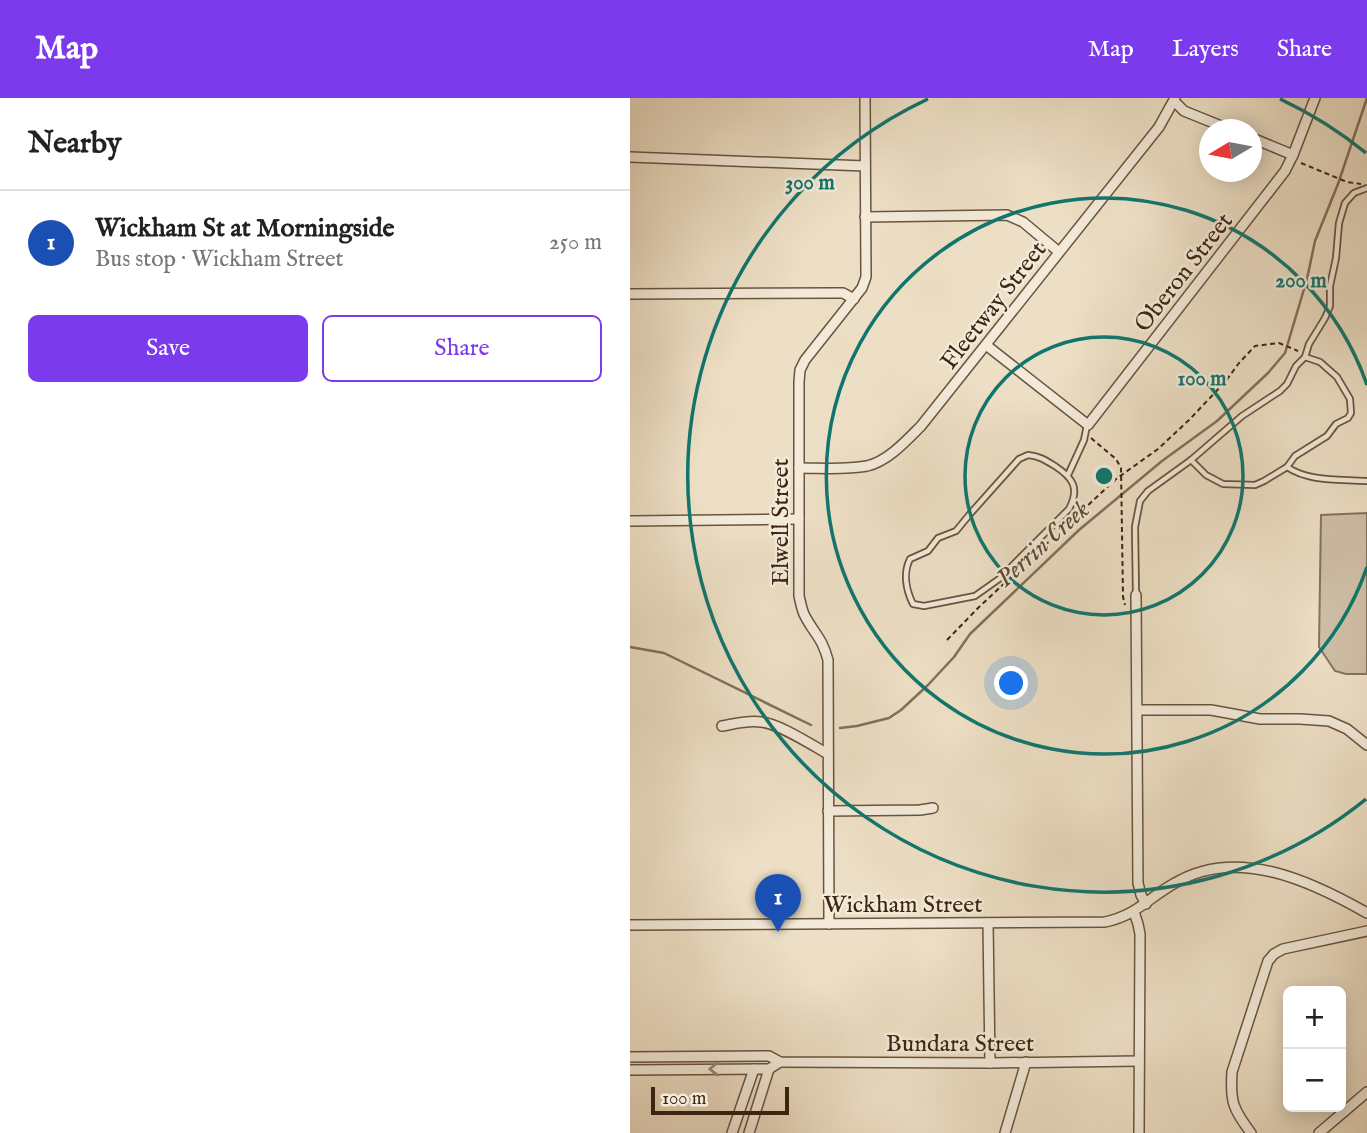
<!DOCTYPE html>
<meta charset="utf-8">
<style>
body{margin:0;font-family:"IM FELL English",serif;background:#f6f6f6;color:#222}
.controls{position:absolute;right:21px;bottom:21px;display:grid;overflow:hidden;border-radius:10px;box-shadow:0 4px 18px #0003}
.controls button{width:63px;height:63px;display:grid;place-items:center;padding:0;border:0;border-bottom:2px solid #e0e0e0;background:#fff;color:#222;font:35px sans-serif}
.compass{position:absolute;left:569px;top:21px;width:63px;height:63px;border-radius:50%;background:#fff;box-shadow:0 4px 18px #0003;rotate:260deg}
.scale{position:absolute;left:21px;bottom:18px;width:138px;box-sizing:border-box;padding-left:7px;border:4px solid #3d2512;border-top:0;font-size:19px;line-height:24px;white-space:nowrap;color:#3d2512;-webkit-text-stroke:5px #f3ead9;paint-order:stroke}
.you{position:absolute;left:382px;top:586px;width:24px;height:24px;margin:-18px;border:5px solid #fff;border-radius:50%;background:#1a73e8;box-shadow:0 0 0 10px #1a73e833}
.badge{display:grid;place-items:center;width:46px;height:46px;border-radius:50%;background:#7c3aed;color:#fff;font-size:23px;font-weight:700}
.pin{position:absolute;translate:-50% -58px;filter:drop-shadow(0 2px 4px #0008)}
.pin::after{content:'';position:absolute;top:37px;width:24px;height:21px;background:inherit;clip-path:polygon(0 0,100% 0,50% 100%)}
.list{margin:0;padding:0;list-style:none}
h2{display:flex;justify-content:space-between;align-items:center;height:91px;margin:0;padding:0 28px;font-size:30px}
h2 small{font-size:23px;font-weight:400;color:#767676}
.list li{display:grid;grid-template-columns:46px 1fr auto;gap:21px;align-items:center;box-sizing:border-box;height:105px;padding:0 28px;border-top:2px solid #e0e0e0}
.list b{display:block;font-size:26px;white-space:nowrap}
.list p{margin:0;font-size:23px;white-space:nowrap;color:#767676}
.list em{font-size:23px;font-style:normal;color:#767676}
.actions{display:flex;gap:14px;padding:21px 28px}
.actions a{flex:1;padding:16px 0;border:2px solid #7c3aed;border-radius:10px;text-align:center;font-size:24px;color:#7c3aed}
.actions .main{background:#7c3aed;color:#fff}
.map{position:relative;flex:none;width:737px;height:1035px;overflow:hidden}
header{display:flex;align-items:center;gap:42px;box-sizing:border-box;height:98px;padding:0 35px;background:#7c3aed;color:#fff}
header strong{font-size:33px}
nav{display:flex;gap:38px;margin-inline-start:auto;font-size:24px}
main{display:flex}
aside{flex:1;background:#fff}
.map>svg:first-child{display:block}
.green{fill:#cfbfa7;stroke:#86725c;stroke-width:2}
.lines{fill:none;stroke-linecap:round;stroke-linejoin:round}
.stream{stroke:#836f59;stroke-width:2.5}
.lane-casing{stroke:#69543f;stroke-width:8}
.street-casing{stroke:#69543f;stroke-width:12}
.path{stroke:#3d2512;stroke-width:2;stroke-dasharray:5 3.5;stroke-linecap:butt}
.lane{stroke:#f3ead9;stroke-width:4.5}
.street{stroke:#f3ead9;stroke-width:9}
.oneway{stroke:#988876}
.ring{fill:none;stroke:#0f766e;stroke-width:3.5}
.labels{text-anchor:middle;stroke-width:5;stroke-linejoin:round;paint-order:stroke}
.street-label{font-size:24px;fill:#3d2512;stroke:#f3ead9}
.water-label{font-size:26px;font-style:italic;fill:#604a35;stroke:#f3ead9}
.centre{fill:#0f766e;stroke:#f3ead9;stroke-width:3.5}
.ring-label{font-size:21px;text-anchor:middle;font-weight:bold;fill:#0f766e;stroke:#f3ead9;stroke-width:5;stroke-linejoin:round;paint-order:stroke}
</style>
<header>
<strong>Map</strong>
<nav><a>Map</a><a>Layers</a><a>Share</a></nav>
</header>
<main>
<aside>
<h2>Nearby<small></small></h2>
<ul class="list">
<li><span class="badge" style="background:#1a4fb4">1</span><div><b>Wickham St at Morningside</b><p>Bus stop · Wickham Street</p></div><em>250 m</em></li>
</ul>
<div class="actions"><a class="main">Save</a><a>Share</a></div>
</aside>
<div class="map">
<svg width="737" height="1035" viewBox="0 0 737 1035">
<rect width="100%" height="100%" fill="#eddfc5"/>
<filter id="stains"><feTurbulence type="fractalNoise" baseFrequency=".00286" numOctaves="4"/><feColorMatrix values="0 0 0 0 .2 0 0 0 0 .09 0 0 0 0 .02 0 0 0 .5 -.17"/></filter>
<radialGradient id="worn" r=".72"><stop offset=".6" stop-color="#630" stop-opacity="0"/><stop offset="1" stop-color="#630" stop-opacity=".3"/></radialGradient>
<polygon class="green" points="737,415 737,576 716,576 705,573 689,549 691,417"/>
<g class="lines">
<g class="stream">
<polyline points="0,549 34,555 181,627"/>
<polyline points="210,630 227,628 259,620 271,612 298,587 324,559 340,536 449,432 532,363 587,323 638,275 655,255 677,181 685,143 708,86 737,0"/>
</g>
<defs>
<g id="lane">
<path d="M398 357C409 358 415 362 425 368 443 380 450 390 439 411L369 481 345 498 294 508 283 506C276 492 273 475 280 461L298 453 308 440 326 433 340 416 389 361Z"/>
<polyline points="561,362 576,377 593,386 625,387 634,383 657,369 665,358 697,338 706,326 718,320 721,315 720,301 707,279 690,264 675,259"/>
<path d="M657 369C679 384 710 381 736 383"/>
<polyline points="438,377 454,342 457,327"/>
<polyline points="506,496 505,429 510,403 518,393 561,362 612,318 650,293 657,286 666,268 675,259 679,246 695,220 700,208 700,188 706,160 709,125 715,105 724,95 737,90"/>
</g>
<g id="street">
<polyline points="544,3 554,13 601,32"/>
<polyline points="622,40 663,57"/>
<polyline points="0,59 235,68"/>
<polyline points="235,119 377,117 393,124 429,154"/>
<polyline points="0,196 207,195 213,195 224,201"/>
<polyline points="356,247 458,327 655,73 663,57 685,0"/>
<path d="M169 370C191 370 215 372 237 368 258 363 276 343 291 328L529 29 545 0"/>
<polyline points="0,423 169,421"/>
<polyline points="506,497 508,785 511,797 516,806"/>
<polyline points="508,612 581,612 630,621 670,621 699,623 717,631 737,647"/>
<path d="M92 628C104 626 118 622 131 624 148 625 182 647 198 656"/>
<polyline points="198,713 290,712 303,710"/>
<polyline points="504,814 508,826 510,836 509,1035"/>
<polyline points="358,825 360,965"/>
<path d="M199 826 198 562C192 540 186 538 176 520 172 514 171 506 169 498V284L170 272 175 262 232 190 236 179 235 0"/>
<path d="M0 827 475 824C507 817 518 800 545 785 607 748 681 783 737 815"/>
<polyline points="0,959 139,958 150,964 360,965 509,963"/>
<polyline points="0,972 139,971 150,964"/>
<polyline points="102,1035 124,971"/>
<polyline points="119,1035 139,971"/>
<polyline points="375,1035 396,964"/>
<path d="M621 1035C603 1011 600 1004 602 974L638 863 644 856 653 851 737 833"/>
<polyline points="689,1035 737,994"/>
</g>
</defs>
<use href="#lane" class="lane-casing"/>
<use href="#street" class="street-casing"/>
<g class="path">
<polyline points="671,65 717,84 731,86"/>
<polyline points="461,340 486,361 491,370 493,499 495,507"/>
<polyline points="317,542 348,510 486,381 528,351 559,322 595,284 609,265 625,248 649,245 668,253"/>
</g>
<use href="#lane" class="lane"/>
<use href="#street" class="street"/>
</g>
<defs><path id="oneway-chevron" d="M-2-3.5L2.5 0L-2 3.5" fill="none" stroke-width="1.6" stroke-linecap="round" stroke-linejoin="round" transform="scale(1.75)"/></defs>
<use class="oneway" href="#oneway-chevron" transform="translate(84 971) rotate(180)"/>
<g class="ring">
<circle cx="474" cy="378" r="139"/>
<path d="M737 469A278 278 0 1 1 737 287"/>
<path d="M736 701A416 416 0 1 1 298 1M650 1A416 416 0 0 1 736 55"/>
</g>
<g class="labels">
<g class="street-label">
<text transform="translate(553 174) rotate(-52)" y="8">Oberon Street</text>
<text transform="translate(363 207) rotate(-52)" y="8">Fleetway Street</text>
<text transform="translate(150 424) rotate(-90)" y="8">Elwell Street</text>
<text x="273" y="814">Wickham Street</text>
<text x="330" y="953">Bundara Street</text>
</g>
<g class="water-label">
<text transform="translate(412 445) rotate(-42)" y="9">Perrin Creek</text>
</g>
</g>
<circle cx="474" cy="378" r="10" class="centre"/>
<g class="ring-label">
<text x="180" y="91">300 m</text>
<text x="671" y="189">200 m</text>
<text x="572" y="287">100 m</text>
</g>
<rect width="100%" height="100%" filter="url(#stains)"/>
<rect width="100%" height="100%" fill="url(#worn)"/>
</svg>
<div class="controls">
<button>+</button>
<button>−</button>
</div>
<svg class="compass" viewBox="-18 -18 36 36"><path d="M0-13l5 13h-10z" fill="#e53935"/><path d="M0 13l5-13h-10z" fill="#767676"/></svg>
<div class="scale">100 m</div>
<div class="you"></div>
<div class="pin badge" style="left:148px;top:834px;background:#1a4fb4">1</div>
</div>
</main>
